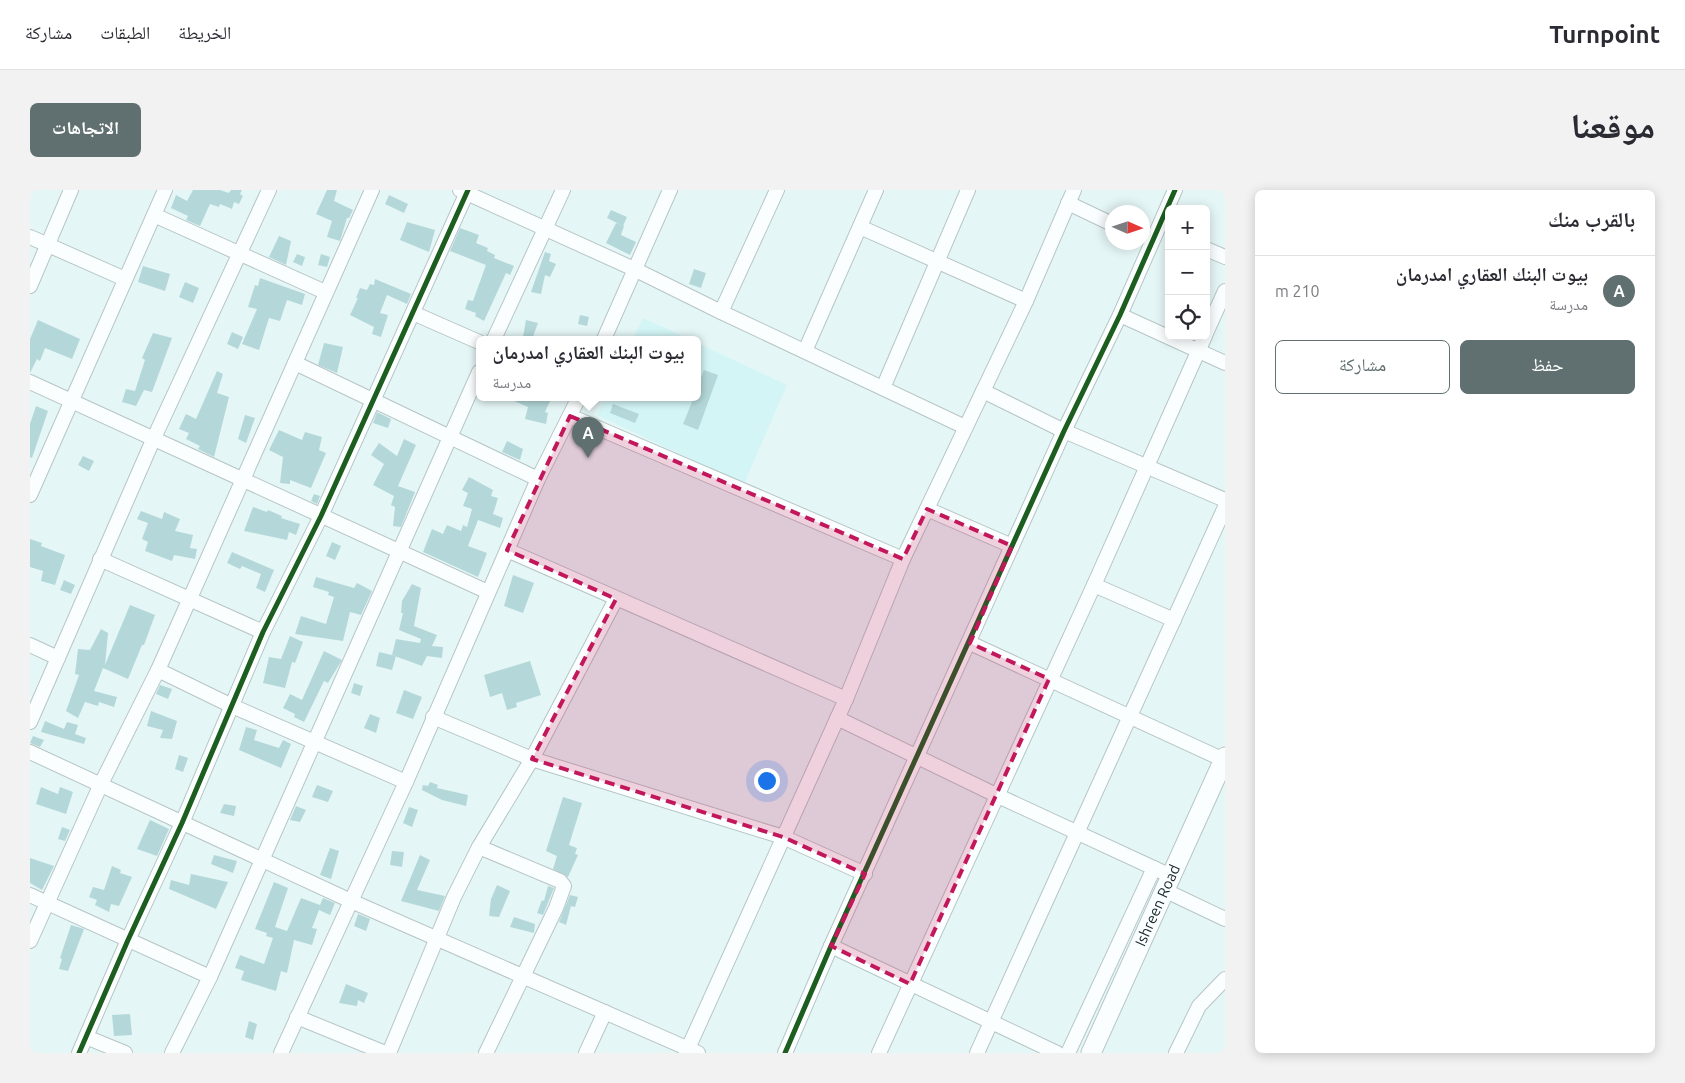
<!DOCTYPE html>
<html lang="ar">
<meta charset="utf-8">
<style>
body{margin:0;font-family:Ubuntu,"Noto Naskh Arabic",sans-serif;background:#f2f2f3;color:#2b2b33;direction:rtl}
.controls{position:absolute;right:15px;top:15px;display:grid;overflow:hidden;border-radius:8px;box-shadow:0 2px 12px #0003}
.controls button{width:45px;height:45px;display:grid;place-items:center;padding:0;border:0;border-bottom:1px solid #e1e1e2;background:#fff;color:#2b2b33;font:25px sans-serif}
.compass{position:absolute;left:1075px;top:15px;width:45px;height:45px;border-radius:50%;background:#fff;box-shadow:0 2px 12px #0003;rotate:93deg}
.you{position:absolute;left:736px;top:590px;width:18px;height:18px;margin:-12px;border:4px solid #fff;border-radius:50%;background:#1a73e8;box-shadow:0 0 0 8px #1a73e833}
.badge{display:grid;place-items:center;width:32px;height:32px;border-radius:50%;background:#606f6f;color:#fff;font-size:16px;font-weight:700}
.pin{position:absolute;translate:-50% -41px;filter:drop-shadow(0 1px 2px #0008)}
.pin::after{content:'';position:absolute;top:26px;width:18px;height:15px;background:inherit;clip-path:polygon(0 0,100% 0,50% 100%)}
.popup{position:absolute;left:446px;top:146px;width:225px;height:65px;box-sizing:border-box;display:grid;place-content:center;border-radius:8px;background:#fff;filter:drop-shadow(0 1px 4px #0005);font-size:16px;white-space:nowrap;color:#7c7c81}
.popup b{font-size:19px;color:#2b2b33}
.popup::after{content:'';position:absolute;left:50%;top:100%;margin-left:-10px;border:10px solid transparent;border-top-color:#fff}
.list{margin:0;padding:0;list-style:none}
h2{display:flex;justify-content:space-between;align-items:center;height:65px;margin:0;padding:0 20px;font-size:21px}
h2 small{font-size:16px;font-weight:400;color:#7c7c81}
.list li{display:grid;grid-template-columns:32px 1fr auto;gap:15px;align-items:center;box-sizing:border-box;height:70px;padding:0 20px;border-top:1px solid #e1e1e2}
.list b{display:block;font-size:19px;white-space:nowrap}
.list p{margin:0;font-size:16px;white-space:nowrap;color:#7c7c81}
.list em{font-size:16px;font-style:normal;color:#7c7c81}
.actions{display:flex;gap:10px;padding:15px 20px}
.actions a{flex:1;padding:11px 0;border:1px solid #606f6f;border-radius:8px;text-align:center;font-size:18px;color:#606f6f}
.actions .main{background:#606f6f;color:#fff}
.icon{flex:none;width:28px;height:28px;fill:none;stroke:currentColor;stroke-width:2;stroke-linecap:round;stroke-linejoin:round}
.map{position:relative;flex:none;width:1195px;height:863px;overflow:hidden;direction:ltr;border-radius:8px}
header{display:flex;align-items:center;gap:30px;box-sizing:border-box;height:70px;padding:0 25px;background:#fff;border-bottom:1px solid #e1e1e2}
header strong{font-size:24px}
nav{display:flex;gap:28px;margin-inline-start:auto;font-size:18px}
.intro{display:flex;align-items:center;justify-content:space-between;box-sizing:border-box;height:120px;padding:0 30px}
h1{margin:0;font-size:35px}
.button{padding:12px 22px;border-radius:8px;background:#606f6f;color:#fff;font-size:18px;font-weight:700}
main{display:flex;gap:30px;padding:0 30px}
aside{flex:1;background:#fff;border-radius:8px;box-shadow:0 2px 12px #0003}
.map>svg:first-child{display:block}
.built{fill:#d3f5f6}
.building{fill:#b4d8d9}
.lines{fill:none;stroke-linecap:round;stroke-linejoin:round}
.street-casing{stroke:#b6c5c5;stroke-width:16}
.secondary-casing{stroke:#b6c5c5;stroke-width:21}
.street{stroke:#fbfefe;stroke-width:14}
.secondary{stroke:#fbfefe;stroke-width:19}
.cycleway-casing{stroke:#fff;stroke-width:8}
.cycleway{stroke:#1b5e20;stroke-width:5}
.marked{fill:#c2185b;fill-opacity:0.2;stroke:#c2185b;stroke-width:4;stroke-dasharray:10 6;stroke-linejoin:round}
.labels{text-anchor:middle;stroke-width:4.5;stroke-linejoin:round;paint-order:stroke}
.street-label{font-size:15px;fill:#182727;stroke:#fff}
</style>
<header>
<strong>Turnpoint</strong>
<nav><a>الخريطة</a><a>الطبقات</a><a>مشاركة</a></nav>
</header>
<div class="intro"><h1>موقعنا</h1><a class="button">الاتجاهات</a></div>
<main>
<aside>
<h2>بالقرب منك<small></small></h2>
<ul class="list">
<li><span class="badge">A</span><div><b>بيوت البنك العقاري امدرمان</b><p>مدرسة</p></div><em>210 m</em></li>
</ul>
<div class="actions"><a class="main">حفظ</a><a>مشاركة</a></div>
</aside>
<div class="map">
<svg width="1195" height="863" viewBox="0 0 1195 863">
<rect width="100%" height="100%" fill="#e5f6f6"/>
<g class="built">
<polygon points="613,128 659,149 603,149"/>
<polygon points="667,153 757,195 714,294 567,225 576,207 667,207"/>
</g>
<g class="building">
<polygon points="163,0 190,0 199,3 201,0 212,0 210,4 213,6 209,14 204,12 202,19 190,14 189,17 180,14 170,36 156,30 158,26 141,18 146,5 157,11"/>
<polygon points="297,0 307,0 304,11 323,20 319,28 317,28 310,51 297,47 302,31 286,24"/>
<polygon points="359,5 378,14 374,23 355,14"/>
<polygon points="581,20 597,27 593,36 577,28"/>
<polygon points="377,32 405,40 399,62 370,50"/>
<polygon points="586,33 594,36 591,45 606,52 600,65 576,53"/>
<polygon points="430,38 449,45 446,53 458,58 457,61 465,65 464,68 484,76 480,85 476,83 454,131 445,126 446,123 435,119 438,110 443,111 456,75 420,61"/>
<polygon points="249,46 261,51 256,75 239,67"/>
<polygon points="515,62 521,64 519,71 526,74 520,87 515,85 511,104 501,102"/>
<polygon points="267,64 275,67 272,76 263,72"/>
<polygon points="291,64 300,67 297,77 288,75"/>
<polygon points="113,76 140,84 135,101 108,92"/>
<polygon points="664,79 676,83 671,98 659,94"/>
<polygon points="230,88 275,104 272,115 257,110 250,131 239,128 229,160 212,154 227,119 218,117 225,95 228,96"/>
<polygon points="345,89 381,104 377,114 357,105 350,123 358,125 351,147 342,144 344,137 320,125 328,108 326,108 330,98 337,100 340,94 344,95"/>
<polygon points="155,92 169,98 163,113 149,107"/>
<polygon points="550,125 559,127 557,136 548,134"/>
<polygon points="8,130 50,149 42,169 15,158 10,171 7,169 0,183 0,149"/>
<polygon points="496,130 508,133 502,149 493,147"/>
<polygon points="202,142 213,147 208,159 197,154"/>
<polygon points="123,143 142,148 122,202 114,200 106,216 92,212 96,199 105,201 115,170 112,168"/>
<polygon points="294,153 313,157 307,183 288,175"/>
<polygon points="674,180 688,185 668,240 653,234 664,207 667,207 667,198"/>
<polygon points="187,181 193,184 187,203 199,207 184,267 168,259 170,256 156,249 159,243 149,239 156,224 166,229"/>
<polygon points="475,207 515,207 521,209 515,222 518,223 516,234 495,229 498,217"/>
<polygon points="583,214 609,224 605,233 580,223"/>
<polygon points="6,216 18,221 2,268 0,267 0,234"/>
<polygon points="347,222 361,229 358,238 343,233"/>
<polygon points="215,225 225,228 216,253 208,249"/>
<polygon points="249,240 272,250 275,242 292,247 289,260 296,263 281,298 260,290 260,294 250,293 253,267 239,260"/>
<polygon points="374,249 386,255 368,296 385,302 371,337 363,336 365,317 361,315 364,306 343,295 354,274 341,265 349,253 367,266"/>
<polygon points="477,251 493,259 490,270 472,262"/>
<polygon points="53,266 64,271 59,281 48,275"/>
<polygon points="439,287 463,300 461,306 468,308 463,324 473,328 470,338 448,330 438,356 457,363 448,387 393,362 402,339 413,344 417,335 431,341 433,335 437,337 442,319 433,316 438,303 432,300"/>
<polygon points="284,304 290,306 287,314 281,311"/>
<polygon points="223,317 237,322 238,320 252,326 251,328 270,334 266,345 259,342 257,350 214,341"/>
<polygon points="111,321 132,329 134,322 150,329 145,341 163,345 160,358 167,359 165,369 144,365 142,371 115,361 118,352 112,349 118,333 107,329"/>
<polygon points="0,349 12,353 11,356 35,365 25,395 11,391 13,381 0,377"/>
<polygon points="302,352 311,356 305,370 296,366"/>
<polygon points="202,362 244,380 235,402 226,398 231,384 212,376 210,379 197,373"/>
<polygon points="483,385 504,393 493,423 474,416"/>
<polygon points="286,387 324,398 327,393 342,401 331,425 320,422 313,451 265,444 271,426 296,434 304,407 298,405 299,402 283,397"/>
<polygon points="34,390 45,395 41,404 30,400"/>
<polygon points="382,394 391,398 384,436 407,445 402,456 413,457 412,468 397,466 392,476 362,465 366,449 390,453 391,449 369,440 373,423 371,423 372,411"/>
<polygon points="100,415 125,425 114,455 112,455 98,489 73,478 64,501 87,507 84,517 69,512 68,516 55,512 48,528 36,521 49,485 45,484 48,459 60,460 71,439 78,443 75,475"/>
<polygon points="260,446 273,452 265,473 262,472 255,498 233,493 239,467 251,469"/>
<polygon points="294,461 312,470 298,493 294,491 274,532 264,527 265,524 253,518 260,504 272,510"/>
<polygon points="349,462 366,466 362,480 346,476"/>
<polygon points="500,471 511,505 486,513 487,517 477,520 472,503 460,507 454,485"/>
<polygon points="324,493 333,496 330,506 321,503"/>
<polygon points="130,495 142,499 138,509 126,504"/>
<polygon points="374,500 392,507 383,529 366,523"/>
<polygon points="121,521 147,531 142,549 130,548 133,540 117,536"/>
<polygon points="340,524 350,528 346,543 334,538"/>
<polygon points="15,531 34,539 37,532 48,535 45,544 56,548 54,554 11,542"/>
<polygon points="216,537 227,540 224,550 249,558 253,550 261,554 251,578 209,560"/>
<polygon points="3,546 14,550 10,557 0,553"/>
<polygon points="149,565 158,568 153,582 145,579"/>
<polygon points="400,592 408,595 407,598 438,605 436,616 412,610 392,600 393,595 398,596"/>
<polygon points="287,595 303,601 298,612 282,607"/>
<polygon points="11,597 28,604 30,597 43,602 36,624 6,614"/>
<polygon points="533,607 552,613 539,655 547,658 545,664 548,665 538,687 523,679 527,666 516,661"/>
<polygon points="194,614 206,616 204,626 190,623"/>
<polygon points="266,616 276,620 270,632 260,630"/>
<polygon points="379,617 388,620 382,637 373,633"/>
<polygon points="120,630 139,639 127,666 107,659"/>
<polygon points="32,637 40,640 35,651 28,649"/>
<polygon points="300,658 309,661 301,689 290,685"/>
<polygon points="362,661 374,662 372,677 360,675"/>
<polygon points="184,665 207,671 203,683 181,674"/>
<polygon points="390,665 400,670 387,700 415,706 409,721 371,711"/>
<polygon points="0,668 24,676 12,700 0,693"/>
<polygon points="82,676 91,680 90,683 102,687 89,716 81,714 79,722 65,715 67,710 59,707 63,697 74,700"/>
<polygon points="161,684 198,692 186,719 139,699 141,690 159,695"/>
<polygon points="244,692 258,698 245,737 257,741 271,708 290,715 293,708 305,713 300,725 289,720 282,738 287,739 282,755 264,750 257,783 251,781 246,801 211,790 214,781 205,778 210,765 234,774 243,748 236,746 237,743 225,739"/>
<polygon points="467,695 480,701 469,727 459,726 461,709"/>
<polygon points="518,696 524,698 513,725 507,723 512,710 514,711"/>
<polygon points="540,705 548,707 545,717 541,716 536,735 529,732"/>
<polygon points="328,724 340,729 336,741 324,736"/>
<polygon points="484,727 505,734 504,743 480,737"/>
<polygon points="41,735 54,739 38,781 29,779 32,769 30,768"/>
<polygon points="316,794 338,803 334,813 328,810 327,816 309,813"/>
<polygon points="100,824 102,845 84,846 82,825"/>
<polygon points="219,831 227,834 223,850 215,847"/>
</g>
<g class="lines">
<defs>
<g id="street">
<polyline points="430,0 604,79 691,122 935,237"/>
<polyline points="1038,13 1082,34"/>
<polyline points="124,25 295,102"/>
<polyline points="830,37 996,111"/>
<polyline points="0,47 95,89"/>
<polyline points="1176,59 1195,67"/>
<polyline points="0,96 41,0"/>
<polyline points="691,122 747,0"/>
<polyline points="383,123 449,152"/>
<polyline points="1090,125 1195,173"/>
<polyline points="1176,143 1195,101"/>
<polyline points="464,149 533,0"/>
<polyline points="574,149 640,0"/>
<polyline points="775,161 846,0"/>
<polyline points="265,173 508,289"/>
<polyline points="0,192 458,402"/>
<polyline points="853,198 938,0"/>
<polyline points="953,201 1034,241 1195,310"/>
<polyline points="540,226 873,369"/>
<polyline points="0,305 135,0"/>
<polyline points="897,319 982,356"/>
<polyline points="477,360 816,509"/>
<polyline points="70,369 233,442"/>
<polyline points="1064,395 1144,430"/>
<polyline points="940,453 1194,570"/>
<polyline points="0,455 28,468"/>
<polyline points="128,480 202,516 376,592"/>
<polyline points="403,527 502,569 753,647 835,684"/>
<polyline points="807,528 966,605 1141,686"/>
<polyline points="0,532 123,250 239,0"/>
<polyline points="0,562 321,711 668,863"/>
<polyline points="449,657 530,691 534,696 526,718 456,863"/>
<polyline points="1134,700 1195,729"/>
<polyline points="0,705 180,787"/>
<polyline points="0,751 71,594 128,480 342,0"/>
<polyline points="801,756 1027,863"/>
<polyline points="267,827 355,863"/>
<polyline points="56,847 95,863"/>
<polyline points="49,863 98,750 152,633 233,442 291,326 438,0"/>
<polyline points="142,863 180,787 449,182"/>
<polyline points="251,863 376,592 508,289 549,207"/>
<polyline points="359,863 424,707 449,657 502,569 586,409"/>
<polyline points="556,863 575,822"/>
<polyline points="656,863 816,509 873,369 996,111 1044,0"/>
<polyline points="755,863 801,756 1034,241 1090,125 1145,0"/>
<polyline points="849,863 1064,395 1175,146"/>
<polyline points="947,863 1195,317"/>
<polyline points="1038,863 1124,678"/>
<polyline points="1146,863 1169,816 1195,789"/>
</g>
<g id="secondary">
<path id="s1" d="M1061 863 1195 567"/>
</g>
</defs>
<use href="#street" class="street-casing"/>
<use href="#secondary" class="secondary-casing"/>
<use href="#street" class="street"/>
<use href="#secondary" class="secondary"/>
<defs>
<g id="cycleway">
<polyline points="49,863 98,750 152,633 233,442 291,326 438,0"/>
<polyline points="755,863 801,756 1034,241 1090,125 1145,0"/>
</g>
</defs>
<use href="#cycleway" class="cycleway-casing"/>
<use href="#cycleway" class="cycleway"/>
</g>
<path class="marked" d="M540 226 873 369 897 319 982 356 940 453 1019 489 880 794 801 756 835 684 753 647 502 569 586 409 477 360Z"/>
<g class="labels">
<g class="street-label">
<text dy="5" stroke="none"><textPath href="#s1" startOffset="162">Ishreen Road</textPath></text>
</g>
</g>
</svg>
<div class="controls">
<button>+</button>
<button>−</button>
<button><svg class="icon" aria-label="locate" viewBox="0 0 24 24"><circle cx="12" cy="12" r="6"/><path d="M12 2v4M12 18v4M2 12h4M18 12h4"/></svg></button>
</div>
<svg class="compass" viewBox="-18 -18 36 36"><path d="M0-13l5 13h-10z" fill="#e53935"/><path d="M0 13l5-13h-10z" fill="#7c7c81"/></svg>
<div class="you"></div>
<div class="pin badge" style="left:558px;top:268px">A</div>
<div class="popup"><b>بيوت البنك العقاري امدرمان</b>مدرسة</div>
</div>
</main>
